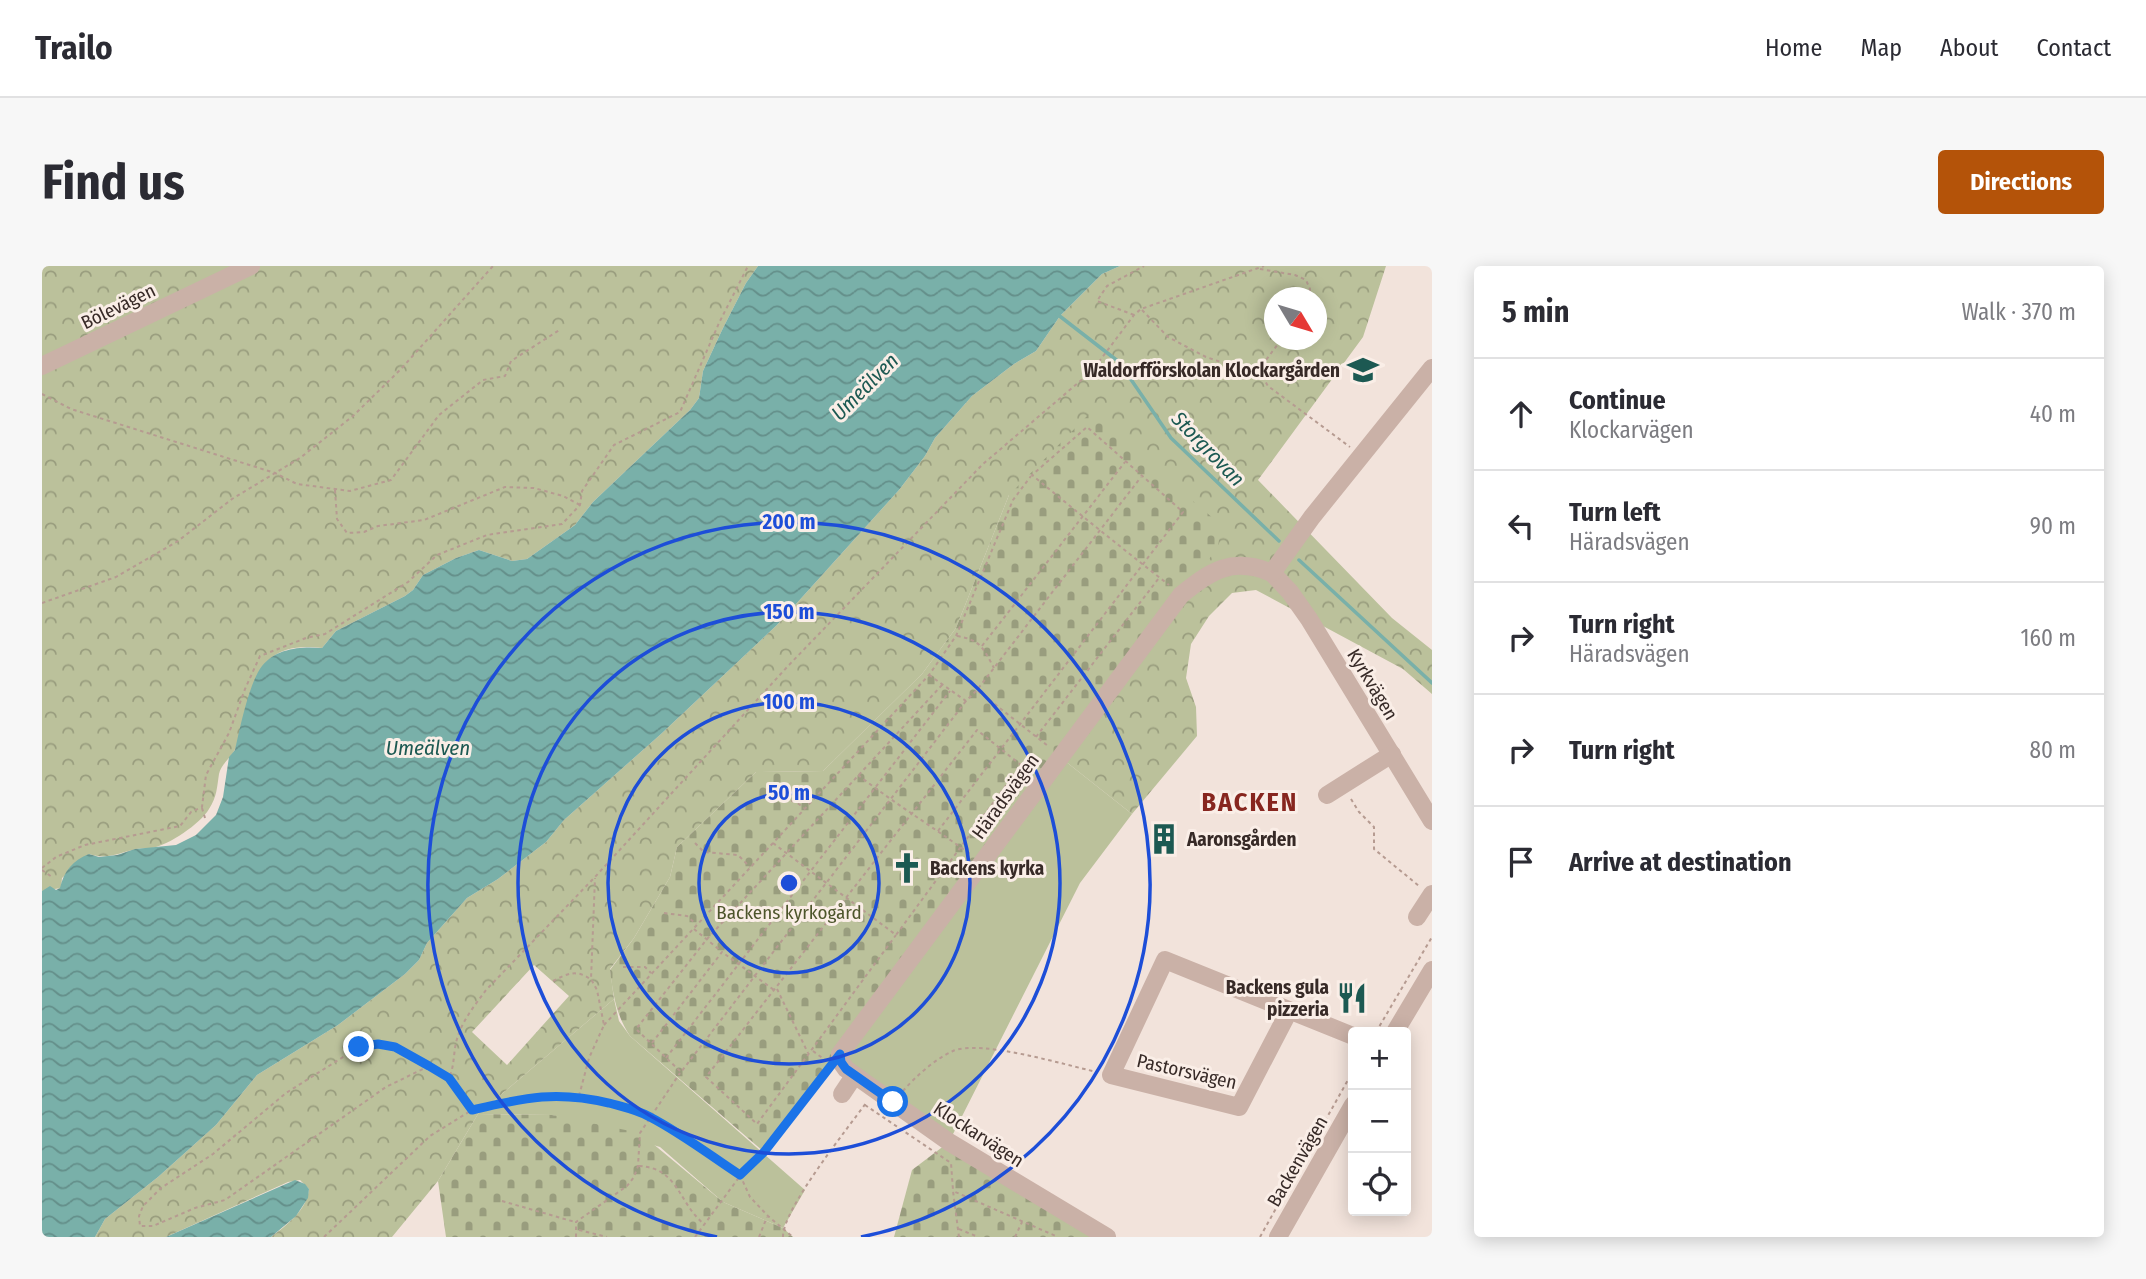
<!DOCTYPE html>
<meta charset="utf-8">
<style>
body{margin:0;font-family:"Fira Sans Condensed",sans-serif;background:#f7f7f7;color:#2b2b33}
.controls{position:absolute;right:21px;bottom:21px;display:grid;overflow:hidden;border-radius:7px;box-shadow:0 4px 18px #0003}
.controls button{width:63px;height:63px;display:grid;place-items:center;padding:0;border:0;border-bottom:2px solid #e1e1e2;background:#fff;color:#2b2b33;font:35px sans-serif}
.compass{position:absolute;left:1222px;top:21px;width:63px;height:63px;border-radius:50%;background:#fff;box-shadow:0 4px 18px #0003;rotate:128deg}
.stop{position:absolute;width:21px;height:21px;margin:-16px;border:5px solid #1a73e8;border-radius:50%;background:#fff}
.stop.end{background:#1a73e8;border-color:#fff;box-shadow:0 2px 7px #0008}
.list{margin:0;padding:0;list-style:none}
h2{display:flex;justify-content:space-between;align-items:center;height:91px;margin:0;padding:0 28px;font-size:30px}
h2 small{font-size:23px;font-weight:400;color:#7c7c81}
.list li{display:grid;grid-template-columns:46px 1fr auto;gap:21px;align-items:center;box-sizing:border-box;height:112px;padding:0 28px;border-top:2px solid #e1e1e2}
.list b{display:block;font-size:26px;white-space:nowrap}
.list p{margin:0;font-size:23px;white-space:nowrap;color:#7c7c81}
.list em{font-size:23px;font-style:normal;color:#7c7c81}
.icon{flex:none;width:38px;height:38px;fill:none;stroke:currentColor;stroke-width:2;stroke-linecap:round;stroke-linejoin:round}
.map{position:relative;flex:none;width:1390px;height:971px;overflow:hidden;border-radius:7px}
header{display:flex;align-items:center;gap:42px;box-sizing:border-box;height:98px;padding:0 35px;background:#fff;border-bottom:2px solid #e1e1e2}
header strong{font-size:33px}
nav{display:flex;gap:38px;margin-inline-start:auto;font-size:24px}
.intro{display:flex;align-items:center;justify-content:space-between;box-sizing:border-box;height:168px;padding:0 42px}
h1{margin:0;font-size:49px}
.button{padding:18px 32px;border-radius:7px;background:#b45309;color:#fff;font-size:24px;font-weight:700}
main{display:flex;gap:42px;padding:0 42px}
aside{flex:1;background:#fff;border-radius:7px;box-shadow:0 4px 18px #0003}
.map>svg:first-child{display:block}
.grass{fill:#bbc19b}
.forest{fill:url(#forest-crowns);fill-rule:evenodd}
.cemetery{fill:url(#cemetery-stones)}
.water{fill:url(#water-waves)}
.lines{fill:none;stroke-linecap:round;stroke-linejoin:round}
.stream{stroke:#79b0a9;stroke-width:3.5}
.path{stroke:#b69b91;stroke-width:2;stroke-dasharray:3.5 3.5;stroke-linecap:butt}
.minor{stroke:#cab1a7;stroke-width:18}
.route{stroke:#1a73e8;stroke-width:9}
.ring{fill:none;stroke:#1d4ed8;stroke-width:3.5}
.labels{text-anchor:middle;stroke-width:6;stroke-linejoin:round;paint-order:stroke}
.street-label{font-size:19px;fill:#372a27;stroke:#faeee7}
.poi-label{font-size:19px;font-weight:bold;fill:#372a27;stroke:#faeee7;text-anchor:end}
.park-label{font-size:19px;fill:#4d552b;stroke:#faeee7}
.water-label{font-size:21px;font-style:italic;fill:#1c5952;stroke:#faeee7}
.district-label{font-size:26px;font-weight:bold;letter-spacing:2px;fill:#87261f;stroke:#faeee7}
.centre{fill:#1d4ed8;stroke:#faeee7;stroke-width:3.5}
.ring-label{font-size:21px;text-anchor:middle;font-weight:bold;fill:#1d4ed8;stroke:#faeee7;stroke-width:6;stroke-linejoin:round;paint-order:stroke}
</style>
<header>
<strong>Trailo</strong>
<nav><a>Home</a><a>Map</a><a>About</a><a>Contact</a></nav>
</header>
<div class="intro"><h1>Find us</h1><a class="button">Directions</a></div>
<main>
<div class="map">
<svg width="1390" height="971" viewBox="0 0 1390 971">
<defs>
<pattern id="forest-crowns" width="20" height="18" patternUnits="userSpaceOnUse" patternTransform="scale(1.75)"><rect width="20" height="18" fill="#bbc19b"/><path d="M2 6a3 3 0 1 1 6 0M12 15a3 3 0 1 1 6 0" fill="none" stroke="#999d7e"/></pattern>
<pattern id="cemetery-stones" width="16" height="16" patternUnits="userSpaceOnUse" patternTransform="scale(1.75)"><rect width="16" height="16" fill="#bbc19b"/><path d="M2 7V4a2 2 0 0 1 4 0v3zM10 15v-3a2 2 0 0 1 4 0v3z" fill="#999d7e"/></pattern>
<pattern id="water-waves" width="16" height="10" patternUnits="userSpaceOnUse" patternTransform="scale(1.75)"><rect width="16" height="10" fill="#79b0a9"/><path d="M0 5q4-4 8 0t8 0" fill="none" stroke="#648f8a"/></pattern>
</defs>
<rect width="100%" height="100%" fill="#f2e3db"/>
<g class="grass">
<polygon points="1018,491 1090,548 1038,617 907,876 799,796"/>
<polygon points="572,733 577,755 588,770 763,924 741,962 681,936 618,881 510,849 436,848"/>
</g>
<g class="forest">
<path d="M0 0H716L704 17 681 62 661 105 657 132 648 144 551 236 533 259 485 293 470 295 437 284 414 292 381 309 371 324 363 330 294 365 280 382C206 373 212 429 194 481 191 490 179 498 177 508 175 521 175 531 167 543 158 558 127 579 110 582 105 583 99 582 94 583 77 587 65 594 47 588L20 612 19 622 0 625Z"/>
<path d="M1078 0H1344L1321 71 1216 214 1350 352 1390 384V428L1361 403 1214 324 1190 327 1167 350 1149 378 1144 412 1154 441 1155 470 1090 548 1018 491 967 229 914 362 880 408 781 505 714 506 635 581 628 611 592 672 568 703 572 733 436 848 396 915 350 971H229C245 959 265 944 267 923L258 914 246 916 124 971H53L63 953 116 911 174 859 215 809 296 759 363 708 377 694 385 677 425 632 456 613 504 576 522 554 619 468 735 359 857 224 883 190 893 172 930 130 972 98 994 85 1018 50 1060 8ZM1232 32H1274V74H1232ZM492 699 527 730 465 799 430 766Z"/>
</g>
<g class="cemetery">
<path d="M1048 147 1179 259 1176 281 798 788 722 886 588 770C574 749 571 728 568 704L592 672 628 611 635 581 714 506 781 505 880 408 914 362 967 229Z"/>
<polygon points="436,848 510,849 598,867 681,936 741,962 751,971 404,971 396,915"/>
<polygon points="907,876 1065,971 852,971 870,904"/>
</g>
<g class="water">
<path d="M716 0H1078L1060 8 1018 50 994 85 972 98 930 130 893 172 883 190 857 224 735 359 619 468 522 554 504 576 456 613 425 632 385 677 377 694 363 708 296 759 215 809 174 859 116 911 63 953 53 971H0V625L8 620 14 624 18 622C22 605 31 594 47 588L57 591 75 589 93 583 134 579 154 569 174 549 181 531 187 491 193 484C198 462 207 417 220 400 234 382 260 380 280 382L294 365 363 330 371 324 381 309 414 292 437 284 470 295 485 293 533 259 551 236 648 144 657 132 661 105 681 62 704 17Z"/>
<polygon points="253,914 263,918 267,923 266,932 254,950 229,971 124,971"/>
</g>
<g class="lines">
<g class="stream">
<polyline points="1015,48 1077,96 1129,172 1237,275"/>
<polyline points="1257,294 1390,417"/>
</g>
<g class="path">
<polyline points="1218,3 1253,9 1264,14 1268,23 1267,32"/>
<polyline points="1100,44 1126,71 1164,91 1218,109"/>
<polyline points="1092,49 1055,35 1065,20 1102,0"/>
<polyline points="1239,74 1224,94 1220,110 1226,120 1308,181"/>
<polyline points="0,128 29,143 233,207 255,218 308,225 349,214 397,149 441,114 463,110 469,95 519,63"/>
<polyline points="293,224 295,253 305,267 322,266 336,260 382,254 463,221 492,222 521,230 538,239"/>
<polyline points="0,337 74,311 136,275 190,233 258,192 311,150 359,103 451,0"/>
<path d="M915 370C939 374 941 382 952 402"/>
<polyline points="940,380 1083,196"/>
<polyline points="887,409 924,435 935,424 1099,211"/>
<polyline points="900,419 665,673 594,763 639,806 924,435"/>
<polyline points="936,425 1006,480"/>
<polyline points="994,471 1117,312"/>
<path d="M816 509C852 537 891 561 928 588"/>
<path d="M724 524C740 538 747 529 762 542"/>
<polyline points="1309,533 1317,546 1332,561 1332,583 1377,620"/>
<polyline points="160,542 163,552"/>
<path d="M896 565 1141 246 1045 161 990 209C1035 246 1081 283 1127 319"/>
<polyline points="653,577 662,586 696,589 708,601"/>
<path d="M731 577C772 608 813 638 854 669L979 499 935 464 664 811 715 858 854 669"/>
<polyline points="0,602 14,591 43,579 138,560 149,546 160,541 164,509 187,467 203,423 218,390 264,372 283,368 366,316 395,289 445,269 520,258 538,239 540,225 572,179 638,146 677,57 706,0"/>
<polyline points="0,604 10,611"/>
<polyline points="622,647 645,650 654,658"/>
<polyline points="652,663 679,685"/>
<polyline points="581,701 603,701 609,707"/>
<path d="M511 715C524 708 535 703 548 713"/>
<polyline points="735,723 766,787"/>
<polyline points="562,759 887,409 914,370 971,234 989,210"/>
<polyline points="1334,766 1390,671"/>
<polyline points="610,777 680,686 732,724"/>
<polyline points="771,785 783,794"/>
<polyline points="624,792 908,425"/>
<polyline points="387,800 344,821 183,934 153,942 111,960 98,960 97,950 101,940 119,922 171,888 244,827 317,781 336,778 353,781 406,811"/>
<path d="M861 825C874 810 893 793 911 785 938 773 1023 799 1055 806"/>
<polyline points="537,830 547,792 562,759 555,724 549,713 553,612"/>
<polyline points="823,839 909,897 911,924"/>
<path d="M430 844 407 812C413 799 411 786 415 773 420 755 433 739 444 724L553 611 746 400 941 198 1050 105 1092 49 1099 43 1222 0"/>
<path d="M597 900C637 902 636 937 662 958"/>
<polyline points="698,909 708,931 726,950 751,971"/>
<polyline points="460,935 533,956"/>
<polyline points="917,963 936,971"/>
<polyline points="537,964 565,971"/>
<polyline points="282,971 388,870 430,844 475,834 507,830 537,830 582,841 607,850 698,909 722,886 786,803"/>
<polyline points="534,971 534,956 585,920 592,911 596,900 598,867 638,807"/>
<polyline points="653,971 698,910"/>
<polyline points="717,971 725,951"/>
<path d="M741 971C740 944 806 862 824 837"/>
<polyline points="917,971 911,925 1016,971"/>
<polyline points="973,971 980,956"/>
<polyline points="1218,971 1311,805"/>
</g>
<g class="minor">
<polyline points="0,100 209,0"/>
<polyline points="1230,307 1248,326 1267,353 1390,555"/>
<polyline points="1285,529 1350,488"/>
<polyline points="1375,651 1390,628"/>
<polyline points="1247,745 1197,841 1069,809 1123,694 1311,770"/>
<polyline points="1353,766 1390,704"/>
<polyline points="800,828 812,810"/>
<path d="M1065 971 907 876 804 803 799 796 798 788 1139 329C1169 305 1190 290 1230 307L1270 251 1390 102"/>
<polyline points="1236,971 1311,839"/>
</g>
</g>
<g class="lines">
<path class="route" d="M317 781 336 778 353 781 387 800 407 812 430 844C482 832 513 824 567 837 581 841 596 844 608 851 639 867 669 890 698 909L722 886 798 788 799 796 804 803 851 836"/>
</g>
<g class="ring">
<circle cx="747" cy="617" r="90"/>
<circle cx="747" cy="617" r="181"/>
<circle cx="747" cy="617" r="271"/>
<path d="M675 971A361 361 0 1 1 819 971"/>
</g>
<defs>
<symbol id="school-bare" viewBox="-9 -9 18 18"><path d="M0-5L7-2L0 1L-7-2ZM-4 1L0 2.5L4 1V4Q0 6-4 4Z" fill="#1c5952" stroke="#faeee7" stroke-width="2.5" paint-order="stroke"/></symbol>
<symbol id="building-bare" viewBox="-9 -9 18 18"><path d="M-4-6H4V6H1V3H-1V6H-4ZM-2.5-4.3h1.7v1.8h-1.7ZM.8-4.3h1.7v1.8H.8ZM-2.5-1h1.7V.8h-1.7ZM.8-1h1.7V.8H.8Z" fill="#1c5952" stroke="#faeee7" stroke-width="2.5" paint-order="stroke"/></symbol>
<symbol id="church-bare" viewBox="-9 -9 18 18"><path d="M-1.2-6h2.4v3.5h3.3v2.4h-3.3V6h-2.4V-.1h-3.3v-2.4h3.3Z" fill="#1c5952" stroke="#faeee7" stroke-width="2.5" paint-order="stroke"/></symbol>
<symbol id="restaurant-bare" viewBox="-9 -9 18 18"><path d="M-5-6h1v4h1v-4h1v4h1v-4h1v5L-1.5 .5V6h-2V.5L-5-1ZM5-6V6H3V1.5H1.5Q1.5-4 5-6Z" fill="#1c5952" stroke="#faeee7" stroke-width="2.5" paint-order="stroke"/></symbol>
</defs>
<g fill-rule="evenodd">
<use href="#school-bare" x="1299" y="82" width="44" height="44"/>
<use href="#building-bare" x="1100" y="551" width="44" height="44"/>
<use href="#church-bare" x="843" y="580" width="44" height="44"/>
<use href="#restaurant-bare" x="1288" y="710" width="44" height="44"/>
</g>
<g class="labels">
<g class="street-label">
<text transform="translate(76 40) rotate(-26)" y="7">Bölevägen</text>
<text transform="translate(1331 418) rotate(59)" y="7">Kyrkvägen</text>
<text transform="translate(963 530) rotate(-54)" y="7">Häradsvägen</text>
<text transform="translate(1145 805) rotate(13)" y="7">Pastorsvägen</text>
<text transform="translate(937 868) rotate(33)" y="7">Klockarvägen</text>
<text transform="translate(1255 895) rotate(-60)" y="7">Backenvägen</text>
</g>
<g class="poi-label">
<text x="1298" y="111">Waldorfförskolan Klockargården</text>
<text x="1145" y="580" text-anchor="start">Aaronsgården</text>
<text x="888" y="609" text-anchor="start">Backens kyrka</text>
<text x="1287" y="728">Backens gula<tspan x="1287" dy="22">pizzeria</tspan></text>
</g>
<g class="park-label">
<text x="747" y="653">Backens kyrkogård</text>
</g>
<g class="water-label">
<text transform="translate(823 121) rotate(-45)" y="7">Umeälven</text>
<text transform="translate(1166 183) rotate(46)" y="7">Storgrovan</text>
<text x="386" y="489">Umeälven</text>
</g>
<g class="district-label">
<text x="1208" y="545">BACKEN</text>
</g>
</g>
<circle cx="747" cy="617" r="10" class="centre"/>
<g class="ring-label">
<text x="747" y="263">200 m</text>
<text x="747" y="353">150 m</text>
<text x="747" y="443">100 m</text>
<text x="747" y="534">50 m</text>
</g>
</svg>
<div class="controls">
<button>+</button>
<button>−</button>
<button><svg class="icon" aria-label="locate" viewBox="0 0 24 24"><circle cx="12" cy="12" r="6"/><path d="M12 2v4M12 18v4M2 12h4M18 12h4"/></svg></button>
</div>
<svg class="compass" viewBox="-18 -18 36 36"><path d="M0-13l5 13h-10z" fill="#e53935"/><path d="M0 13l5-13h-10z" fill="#7c7c81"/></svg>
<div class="stop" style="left:851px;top:836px"></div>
<div class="stop end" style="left:317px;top:781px"></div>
</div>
<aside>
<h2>5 min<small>Walk · 370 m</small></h2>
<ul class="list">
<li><svg class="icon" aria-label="ahead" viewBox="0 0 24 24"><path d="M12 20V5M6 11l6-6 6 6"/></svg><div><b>Continue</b><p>Klockarvägen</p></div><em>40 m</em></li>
<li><svg class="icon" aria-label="left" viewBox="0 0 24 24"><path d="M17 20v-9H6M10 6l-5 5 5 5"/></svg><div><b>Turn left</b><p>Häradsvägen</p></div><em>90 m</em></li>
<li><svg class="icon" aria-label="right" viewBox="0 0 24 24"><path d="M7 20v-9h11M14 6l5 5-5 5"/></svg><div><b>Turn right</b><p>Häradsvägen</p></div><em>160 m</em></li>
<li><svg class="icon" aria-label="right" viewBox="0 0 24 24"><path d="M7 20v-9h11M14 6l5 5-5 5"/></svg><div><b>Turn right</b></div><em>80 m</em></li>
<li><svg class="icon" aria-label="arrive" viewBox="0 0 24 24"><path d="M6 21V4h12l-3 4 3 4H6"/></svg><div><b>Arrive at destination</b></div></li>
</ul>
</aside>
</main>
